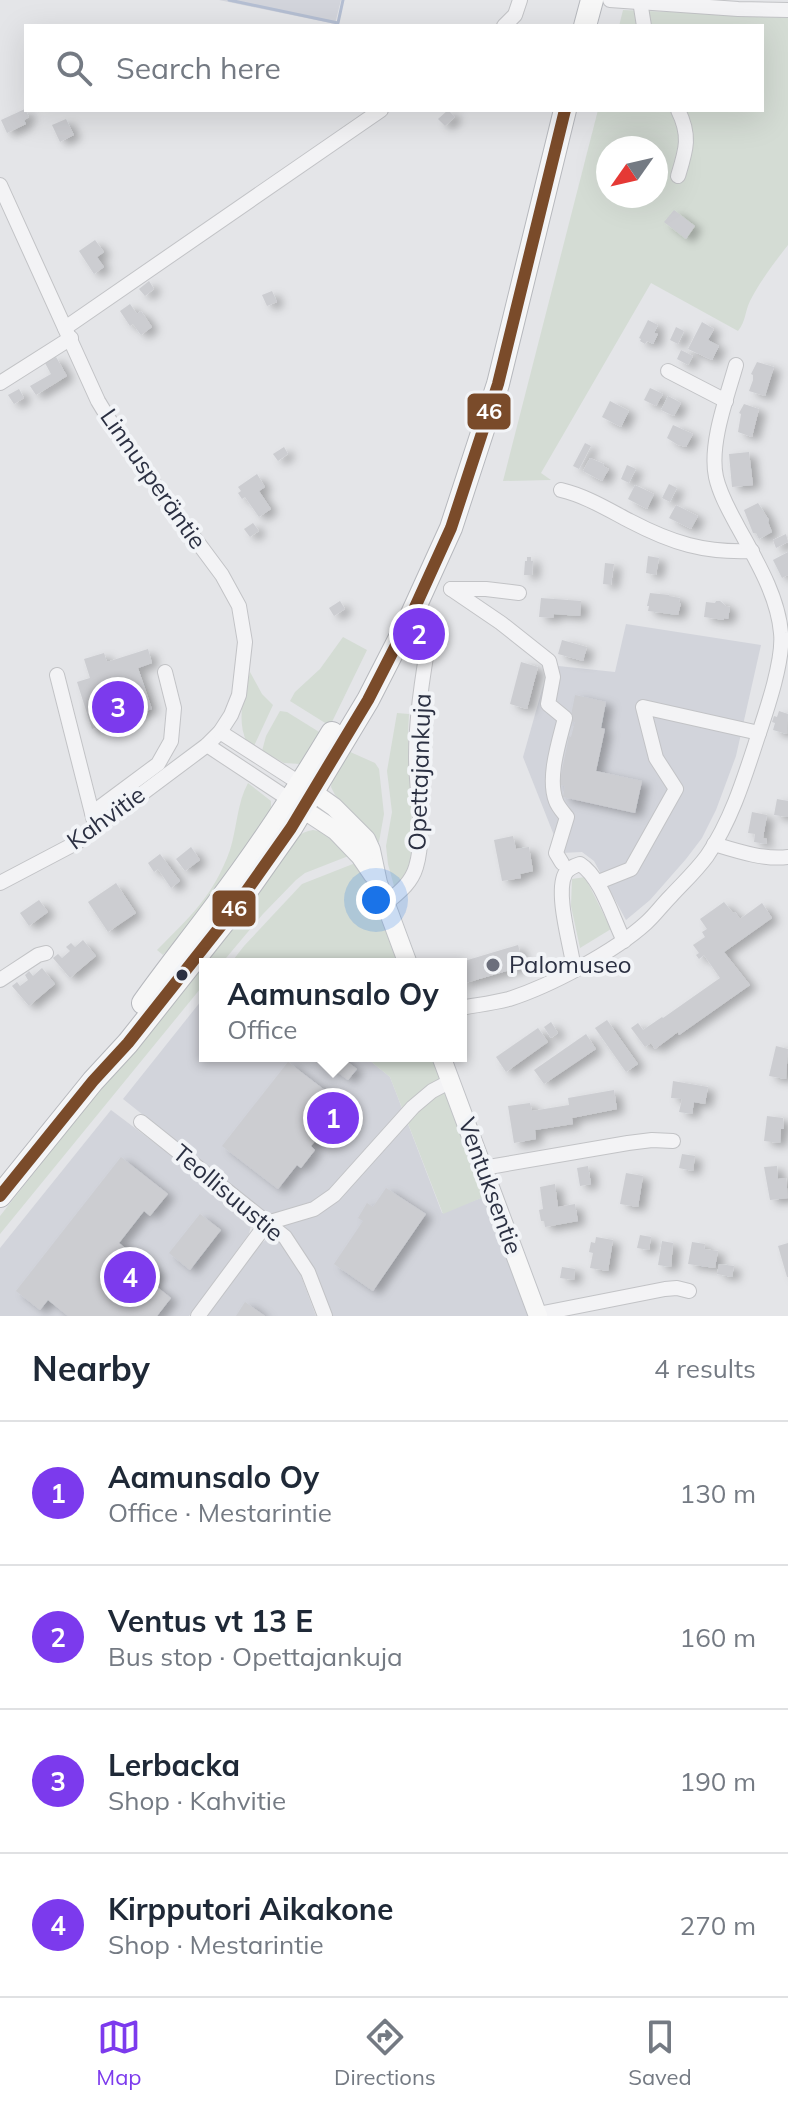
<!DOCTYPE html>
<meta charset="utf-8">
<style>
body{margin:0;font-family:Mulish,sans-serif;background:#f2f2f3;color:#1f2937}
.compass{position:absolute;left:596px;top:136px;width:72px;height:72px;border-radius:50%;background:#fff;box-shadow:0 8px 32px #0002;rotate:236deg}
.you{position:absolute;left:376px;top:900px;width:28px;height:28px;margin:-20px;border:6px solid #fff;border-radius:50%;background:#1a73e8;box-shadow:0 0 0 12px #1a73e833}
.badge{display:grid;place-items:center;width:52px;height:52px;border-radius:50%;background:#7c3aed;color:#fff;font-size:26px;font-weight:700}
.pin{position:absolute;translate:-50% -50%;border:4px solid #fff;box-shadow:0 2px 8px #0006}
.popup{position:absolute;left:199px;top:958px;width:268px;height:104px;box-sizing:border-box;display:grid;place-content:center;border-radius:0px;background:#fff;filter:drop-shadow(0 2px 6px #0005);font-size:26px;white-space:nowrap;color:#747a83}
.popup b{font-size:30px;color:#1f2937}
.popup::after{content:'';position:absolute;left:50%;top:100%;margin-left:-16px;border:16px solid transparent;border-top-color:#fff}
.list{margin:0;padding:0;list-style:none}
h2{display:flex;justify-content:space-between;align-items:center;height:104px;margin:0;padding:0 32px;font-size:34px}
h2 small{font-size:26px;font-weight:400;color:#747a83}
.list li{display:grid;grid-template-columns:52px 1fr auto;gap:24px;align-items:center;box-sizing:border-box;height:144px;padding:0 32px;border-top:2px solid #e0e1e3}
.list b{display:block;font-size:30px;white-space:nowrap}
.list p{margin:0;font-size:26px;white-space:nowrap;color:#747a83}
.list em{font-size:26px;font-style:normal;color:#747a83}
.icon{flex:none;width:44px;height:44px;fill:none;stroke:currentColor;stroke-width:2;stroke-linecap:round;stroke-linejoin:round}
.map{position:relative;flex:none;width:788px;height:1316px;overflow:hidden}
.search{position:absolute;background:#fff;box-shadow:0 8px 32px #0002;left:24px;right:24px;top:24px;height:88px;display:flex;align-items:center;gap:20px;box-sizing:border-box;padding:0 28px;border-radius:0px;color:#747a83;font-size:30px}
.sheet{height:680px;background:#fff}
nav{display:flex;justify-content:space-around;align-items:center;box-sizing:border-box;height:112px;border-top:2px solid #e0e1e3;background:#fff;font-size:22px;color:#747a83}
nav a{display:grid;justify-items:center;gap:4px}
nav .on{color:#7c3aed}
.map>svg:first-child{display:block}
.built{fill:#d2d4db}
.green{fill:#d4dcd4;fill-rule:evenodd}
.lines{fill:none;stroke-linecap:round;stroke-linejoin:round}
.stream{stroke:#b4bed2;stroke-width:3}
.building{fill:#cccdd1;filter:url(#shadow)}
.minor-casing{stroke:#c2c3c6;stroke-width:16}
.major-casing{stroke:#c0c2c6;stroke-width:20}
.highway-casing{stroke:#b6b8bd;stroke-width:24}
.minor{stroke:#f3f3f5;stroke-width:14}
.major{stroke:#f7f7f7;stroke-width:18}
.highway{stroke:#f7f7f7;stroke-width:22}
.bus-1-casing{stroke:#f2f4f7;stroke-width:18}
.bus-1{stroke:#7a4b2a;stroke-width:12}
.poi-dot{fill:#6c6f7c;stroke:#f2f4f7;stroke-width:3}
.bus-dot{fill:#2b3042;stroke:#f2f4f7;stroke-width:3}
.labels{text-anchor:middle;stroke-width:8;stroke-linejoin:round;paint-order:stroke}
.street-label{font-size:24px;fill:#2b3042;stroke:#f2f4f7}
.poi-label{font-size:24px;fill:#2b3042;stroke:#f2f4f7;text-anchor:start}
.line-badge{stroke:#f2f4f7;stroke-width:3}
.badge-label{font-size:22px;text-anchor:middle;font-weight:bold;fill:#fff}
</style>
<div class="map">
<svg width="788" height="1316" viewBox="0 0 788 1316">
<defs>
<filter id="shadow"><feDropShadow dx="7" dy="4" stdDeviation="4" flood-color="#0004"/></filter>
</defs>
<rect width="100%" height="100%" fill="#e4e5e8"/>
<g class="built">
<polygon points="219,0 341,0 335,24"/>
<polygon points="626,624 761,645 736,756 716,810 702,838 686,859 650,900 626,920 594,861 582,852 561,853 523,757 549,665 615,672"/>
<polygon points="205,996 205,1056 364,1056 390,1077 442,1213 486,1196 532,1316 331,1316 265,1212 123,1099"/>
<polygon points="111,1110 240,1207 251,1225 249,1234 189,1316 0,1316 0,1248"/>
<polygon points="267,1239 276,1239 286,1248 298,1268 316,1316 206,1316 258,1246"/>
</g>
<g class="green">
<path d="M623 10 788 17V245C774 263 761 280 750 301 745 311 746 321 738 331L651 283 541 473 551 480 503 481 598 110H762V26H619ZM608 148H656V196H608Z"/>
<polygon points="343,637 367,650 330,726 290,701 295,692 320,669"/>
<path d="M250 672 262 694 273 705 254 746 247 743C236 719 244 697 250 672Z"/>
<polygon points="280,711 287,712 324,735 300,764 284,763 262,751 266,736"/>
<polygon points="397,713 409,714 408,733 412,827 410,871 405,881 394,886 388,864 386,846 392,812 387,771"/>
<polygon points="348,751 375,763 379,769 384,814 379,842 373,845 357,817 335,795 331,787 332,779"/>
<path d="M248 783 271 801V816L215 899 163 955 157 950C190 917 214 895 230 850 237 828 237 803 248 783Z"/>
<path d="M313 830 324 832 351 855 305 873 296 880 263 914 221 964H205V983L0 1234V1216L263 881C276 862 288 834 313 830Z"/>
<polygon points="358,862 370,887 399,964 230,964 244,946 302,884"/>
<polygon points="585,877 611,929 580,948 571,906 572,879"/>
<polygon points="364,1056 433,1056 486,1196 443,1214 390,1077"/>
</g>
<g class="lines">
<polyline class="stream" points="229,0 338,23 343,0"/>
</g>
<g class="building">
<polygon points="25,109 29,117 24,120 26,124 7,133 1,120"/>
<polygon points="448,110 455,117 445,126 438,119"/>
<polygon points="66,119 74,135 60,142 52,125"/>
<polygon points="674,210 695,226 686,239 664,222"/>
<polygon points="95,240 104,252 97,257 104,267 94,274 79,251"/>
<polygon points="149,281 154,289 145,296 139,289"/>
<polygon points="272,291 277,302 267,306 262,295"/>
<polygon points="130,304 137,314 141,311 152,327 141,335 133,324 130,326 120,311"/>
<polygon points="648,320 658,325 654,333 658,334 653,344 647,341 645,344 640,341 641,339 639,338"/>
<polygon points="702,322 714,329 708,340 719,346 712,360 688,349"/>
<polygon points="676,327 684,331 678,344 670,340"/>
<polygon points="681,350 693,356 688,365 677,359"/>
<polygon points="56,357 67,376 36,395 30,386 51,374 45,363"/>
<polygon points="757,362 774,367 765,396 749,391 753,380 753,375 751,374"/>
<polygon points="650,388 663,394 656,406 644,400"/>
<polygon points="19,389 24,398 14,404 8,395"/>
<polygon points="668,396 681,403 674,416 661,410"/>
<polygon points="610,401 629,411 621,427 602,417"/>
<polygon points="744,404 759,409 752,437 738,432 741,414 739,413"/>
<polygon points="673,425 693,434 686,447 678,445 667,438"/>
<polygon points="585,443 591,446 579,469 573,466"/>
<polygon points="284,447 288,454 278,461 273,454"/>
<polygon points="749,452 753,485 732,487 729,454"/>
<polygon points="590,458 604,464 603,466 609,469 602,481 583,471"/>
<polygon points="627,465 636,469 629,483 621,479"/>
<polygon points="257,474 265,487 259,491 271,509 259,517 245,497 242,499 238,493 241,491 238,487"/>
<polygon points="669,484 677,488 670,502 662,498"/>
<polygon points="635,485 654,494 647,509 628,499"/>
<polygon points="758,503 769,520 768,522 772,532 759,539 756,533 753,533 744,510"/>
<polygon points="676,505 698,516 691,529 669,518"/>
<polygon points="253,523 259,531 250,537 244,529"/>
<polygon points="786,534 788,542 776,548 773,540"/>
<polygon points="788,552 788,575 782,578 773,560"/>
<polygon points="648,556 659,558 656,575 646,573"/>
<polygon points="527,557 531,557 531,561 533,561 532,575 524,575 525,561 527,561"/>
<polygon points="605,563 614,564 611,585 603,584"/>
<polygon points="650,593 669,595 669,596 680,598 679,603 681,603 678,615 648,611 649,606 647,606"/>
<polygon points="541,598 581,601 580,616 554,614 553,618 539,617"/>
<polygon points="340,601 345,609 334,616 329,608"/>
<polygon points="716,601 720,601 726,606 730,607 728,619 724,618 724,620 704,617 706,602 715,603"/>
<polygon points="562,640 587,647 583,661 558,654"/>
<polygon points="148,649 152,663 138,668 152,709 92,729 77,682 90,678 84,659 104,653 107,662"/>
<polygon points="521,662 538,667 527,709 510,704"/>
<polygon points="575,695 606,702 601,728 605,729 596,771 642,781 635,813 563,797 565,786 559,785 569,736 571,737 575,722 570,721"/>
<polygon points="779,711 788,714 787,734 773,730 775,723 772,722 774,716 777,717"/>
<polygon points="777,799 788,801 788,817 774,815"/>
<polygon points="752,812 767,815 763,838 767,839 766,844 754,842 755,834 748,833"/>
<polygon points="513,836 516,849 529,847 533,871 520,874 521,878 502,881 494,840"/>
<polygon points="191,847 200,860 185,871 176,859"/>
<polygon points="160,854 180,881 171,888 158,869 154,872 148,863"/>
<polygon points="116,883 136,913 108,932 88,902"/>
<polygon points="39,900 48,912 29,926 20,913"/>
<polygon points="724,902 733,913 735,912 740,919 762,903 772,918 724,952 750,985 679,1035 678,1032 655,1049 651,1043 645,1047 631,1028 638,1023 643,1030 662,1017 663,1018 720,978 704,955 699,959 696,955 699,953 693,945 705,937 702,932 707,929 700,919"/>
<polygon points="83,940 96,956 70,978 53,958 58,954 62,958 70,951 66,947 71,943 75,947"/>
<polygon points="518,945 524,966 462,984 461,962"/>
<polygon points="42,968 55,984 29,1006 12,986 17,982 20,986 28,980 25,975 29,971 33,976"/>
<polygon points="607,1020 638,1064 626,1072 595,1028"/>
<polygon points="551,1022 558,1033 551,1038 544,1027"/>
<polygon points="538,1028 548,1042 506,1072 496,1057"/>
<polygon points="586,1034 596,1049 544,1084 534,1070"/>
<polygon points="776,1046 788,1049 786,1079 769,1076"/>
<polygon points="325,1056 340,1056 357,1069 348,1080 322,1061"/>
<polygon points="288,1062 352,1111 334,1135 330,1132 325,1137 321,1134 311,1146 315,1150 301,1168 297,1165 278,1189 222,1146"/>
<polygon points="673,1081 708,1087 705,1104 694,1102 692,1114 679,1112 682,1099 671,1098"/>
<polygon points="614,1090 617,1109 572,1118 573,1124 535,1130 536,1139 514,1143 508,1106 530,1103 532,1111 569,1105 568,1098"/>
<polygon points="767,1116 783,1118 784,1129 781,1129 780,1143 764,1141"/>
<polygon points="682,1154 695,1156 693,1171 679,1168"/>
<polygon points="121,1157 168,1194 150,1216 144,1211 119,1243 139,1259 141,1257 160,1273 152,1283 171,1298 157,1316 68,1316 48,1300 40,1310 16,1291"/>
<polygon points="588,1166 591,1184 580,1186 577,1168"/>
<polygon points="777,1166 778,1179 786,1178 788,1198 770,1200 764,1167"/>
<polygon points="626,1173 643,1176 638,1207 620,1204"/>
<polygon points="555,1184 558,1207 575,1204 578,1221 545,1227 544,1221 541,1221 539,1210 543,1209 540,1187"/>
<polygon points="386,1188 426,1214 373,1291 334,1264 363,1221 358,1218 367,1203 373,1207"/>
<polygon points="200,1214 221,1230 190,1270 169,1253"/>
<polygon points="640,1235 651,1237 649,1250 637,1248"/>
<polygon points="596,1237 613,1240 608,1271 590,1268 593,1253 589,1252 591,1242 595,1243"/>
<polygon points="662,1241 673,1243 671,1267 658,1265"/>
<polygon points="692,1242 705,1244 704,1249 718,1251 715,1268 688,1264"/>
<polygon points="788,1243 788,1277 787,1277 778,1246"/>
<polygon points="719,1264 734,1266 732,1277 717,1274"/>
<polygon points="562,1267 575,1269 574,1280 560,1278"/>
<polygon points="245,1302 265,1316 236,1316"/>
</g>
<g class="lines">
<defs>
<g id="minor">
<polyline points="610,0 738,9 788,10"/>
<polyline points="640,1 644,26"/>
<polyline points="504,26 515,15 520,0"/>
<path d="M678 176C686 150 691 136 678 110"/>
<polyline points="0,185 98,401 121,439 222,575 239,606 245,642 239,695 231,715 220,732 207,745 76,843 0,883"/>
<polyline points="65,328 381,110"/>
<polyline points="668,371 726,401"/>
<polyline points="0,383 71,338"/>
<path d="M561 490C586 496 607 509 630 521 672 543 704 553 752 551"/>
<path d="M451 589 501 623 549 661 553 677 548 704 565 718C559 742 547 778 556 801 558 807 563 812 567 817L556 853 562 863"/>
<polyline points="451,589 486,589 519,593"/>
<polyline points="57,675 94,821"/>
<polyline points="220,732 301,784"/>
<polyline points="207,745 290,800"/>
<polyline points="92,813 158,764 171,741 174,708 165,672"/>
<path d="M714 844C737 851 764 860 788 857"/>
<polyline points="601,881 631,869 676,789 656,758 643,707 759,733"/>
<path d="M385 904C398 893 411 884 416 867 426 834 416 791 416 757 416 714 423 671 431 629"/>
<path d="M574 969C571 946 555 894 565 874 568 868 574 866 580 864 601 877 613 919 624 941"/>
<polyline points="0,980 38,955 46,953"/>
<path d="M461 1008C477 1005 493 1003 509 999 550 986 614 952 646 923 655 915 662 905 671 896 683 883 696 871 707 856 731 821 744 779 757 739 766 712 784 660 781 633 778 596 756 560 738 527 730 512 720 495 716 477 709 444 727 397 736 365"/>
<polyline points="141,1122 285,1237 308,1272 325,1316"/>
<polyline points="483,1166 489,1167 628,1143 652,1140 673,1141"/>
<polyline points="538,1314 665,1289 677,1288 689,1291"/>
<polyline points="198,1316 267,1223 314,1209 334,1195 413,1107 432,1091 451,1081"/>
</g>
<g id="major">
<polyline points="303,785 334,807 366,839 371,850 378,883 408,964"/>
<polyline points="292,802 336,831 360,856 373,875"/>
<polyline points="441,1056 538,1316"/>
</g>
<g id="highway">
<polyline points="585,26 592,0"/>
<path d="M143 1003C167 969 193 937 218 903 259 849 297 791 332 733"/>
<polyline points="0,1196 93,1081 128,1043 231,913 291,828 368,700 411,616 451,528 498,384 565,110"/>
</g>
</defs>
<use href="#minor" class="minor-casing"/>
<use href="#major" class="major-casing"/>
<use href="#highway" class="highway-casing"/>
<use href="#minor" class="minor"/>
<use href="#major" class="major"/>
<use href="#highway" class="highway"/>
<defs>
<polyline id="bus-1" points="0,1196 93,1081 128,1043 231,913 291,828 368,700 411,616 451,528 498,384 565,110"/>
</defs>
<use href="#bus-1" class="bus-1-casing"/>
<use href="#bus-1" class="bus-1"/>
</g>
<circle class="poi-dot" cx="493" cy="965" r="8"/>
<circle class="bus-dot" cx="182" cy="975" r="7"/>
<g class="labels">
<g class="street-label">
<text transform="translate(153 479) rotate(55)" y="8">Linnusperäntie</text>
<text transform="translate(420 772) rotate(-88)" y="8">Opettajankuja</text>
<text transform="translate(106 818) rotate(-36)" y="8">Kahvitie</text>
<text transform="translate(490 1186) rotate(70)" y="8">Ventuksentie</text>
<text transform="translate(228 1193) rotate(40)" y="8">Teollisuustie</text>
</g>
<g class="poi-label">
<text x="509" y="973">Palomuseo</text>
</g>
</g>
<g class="line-badge">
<rect x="466" y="392" width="46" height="39" rx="8" fill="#7a4b2a"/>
<rect x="211" y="889" width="46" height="39" rx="8" fill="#7a4b2a"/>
</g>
<g class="badge-label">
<text x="489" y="419">46</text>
<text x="234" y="916">46</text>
</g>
</svg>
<svg class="compass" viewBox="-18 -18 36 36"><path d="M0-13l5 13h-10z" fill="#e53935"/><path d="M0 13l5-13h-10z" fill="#747a83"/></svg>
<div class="you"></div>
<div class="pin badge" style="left:333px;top:1118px">1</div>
<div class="popup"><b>Aamunsalo Oy</b>Office</div>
<div class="pin badge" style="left:419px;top:634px">2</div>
<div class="pin badge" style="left:118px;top:707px">3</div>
<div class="pin badge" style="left:130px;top:1277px">4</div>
<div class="search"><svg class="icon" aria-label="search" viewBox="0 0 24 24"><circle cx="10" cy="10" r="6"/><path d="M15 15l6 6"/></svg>Search here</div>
</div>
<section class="sheet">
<h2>Nearby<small>4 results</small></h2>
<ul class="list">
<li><span class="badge">1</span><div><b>Aamunsalo Oy</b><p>Office · Mestarintie</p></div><em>130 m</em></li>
<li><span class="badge">2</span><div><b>Ventus vt 13 E</b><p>Bus stop · Opettajankuja</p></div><em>160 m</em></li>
<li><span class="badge">3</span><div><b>Lerbacka</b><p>Shop · Kahvitie</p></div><em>190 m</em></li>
<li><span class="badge">4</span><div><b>Kirpputori Aikakone</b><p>Shop · Mestarintie</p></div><em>270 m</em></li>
</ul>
</section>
<nav>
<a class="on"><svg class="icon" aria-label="map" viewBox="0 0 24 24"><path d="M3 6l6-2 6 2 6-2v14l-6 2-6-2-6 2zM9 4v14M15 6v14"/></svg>Map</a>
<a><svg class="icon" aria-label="directions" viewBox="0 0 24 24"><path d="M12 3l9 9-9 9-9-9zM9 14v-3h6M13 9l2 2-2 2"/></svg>Directions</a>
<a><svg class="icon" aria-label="saved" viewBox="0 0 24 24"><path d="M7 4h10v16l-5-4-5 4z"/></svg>Saved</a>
</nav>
